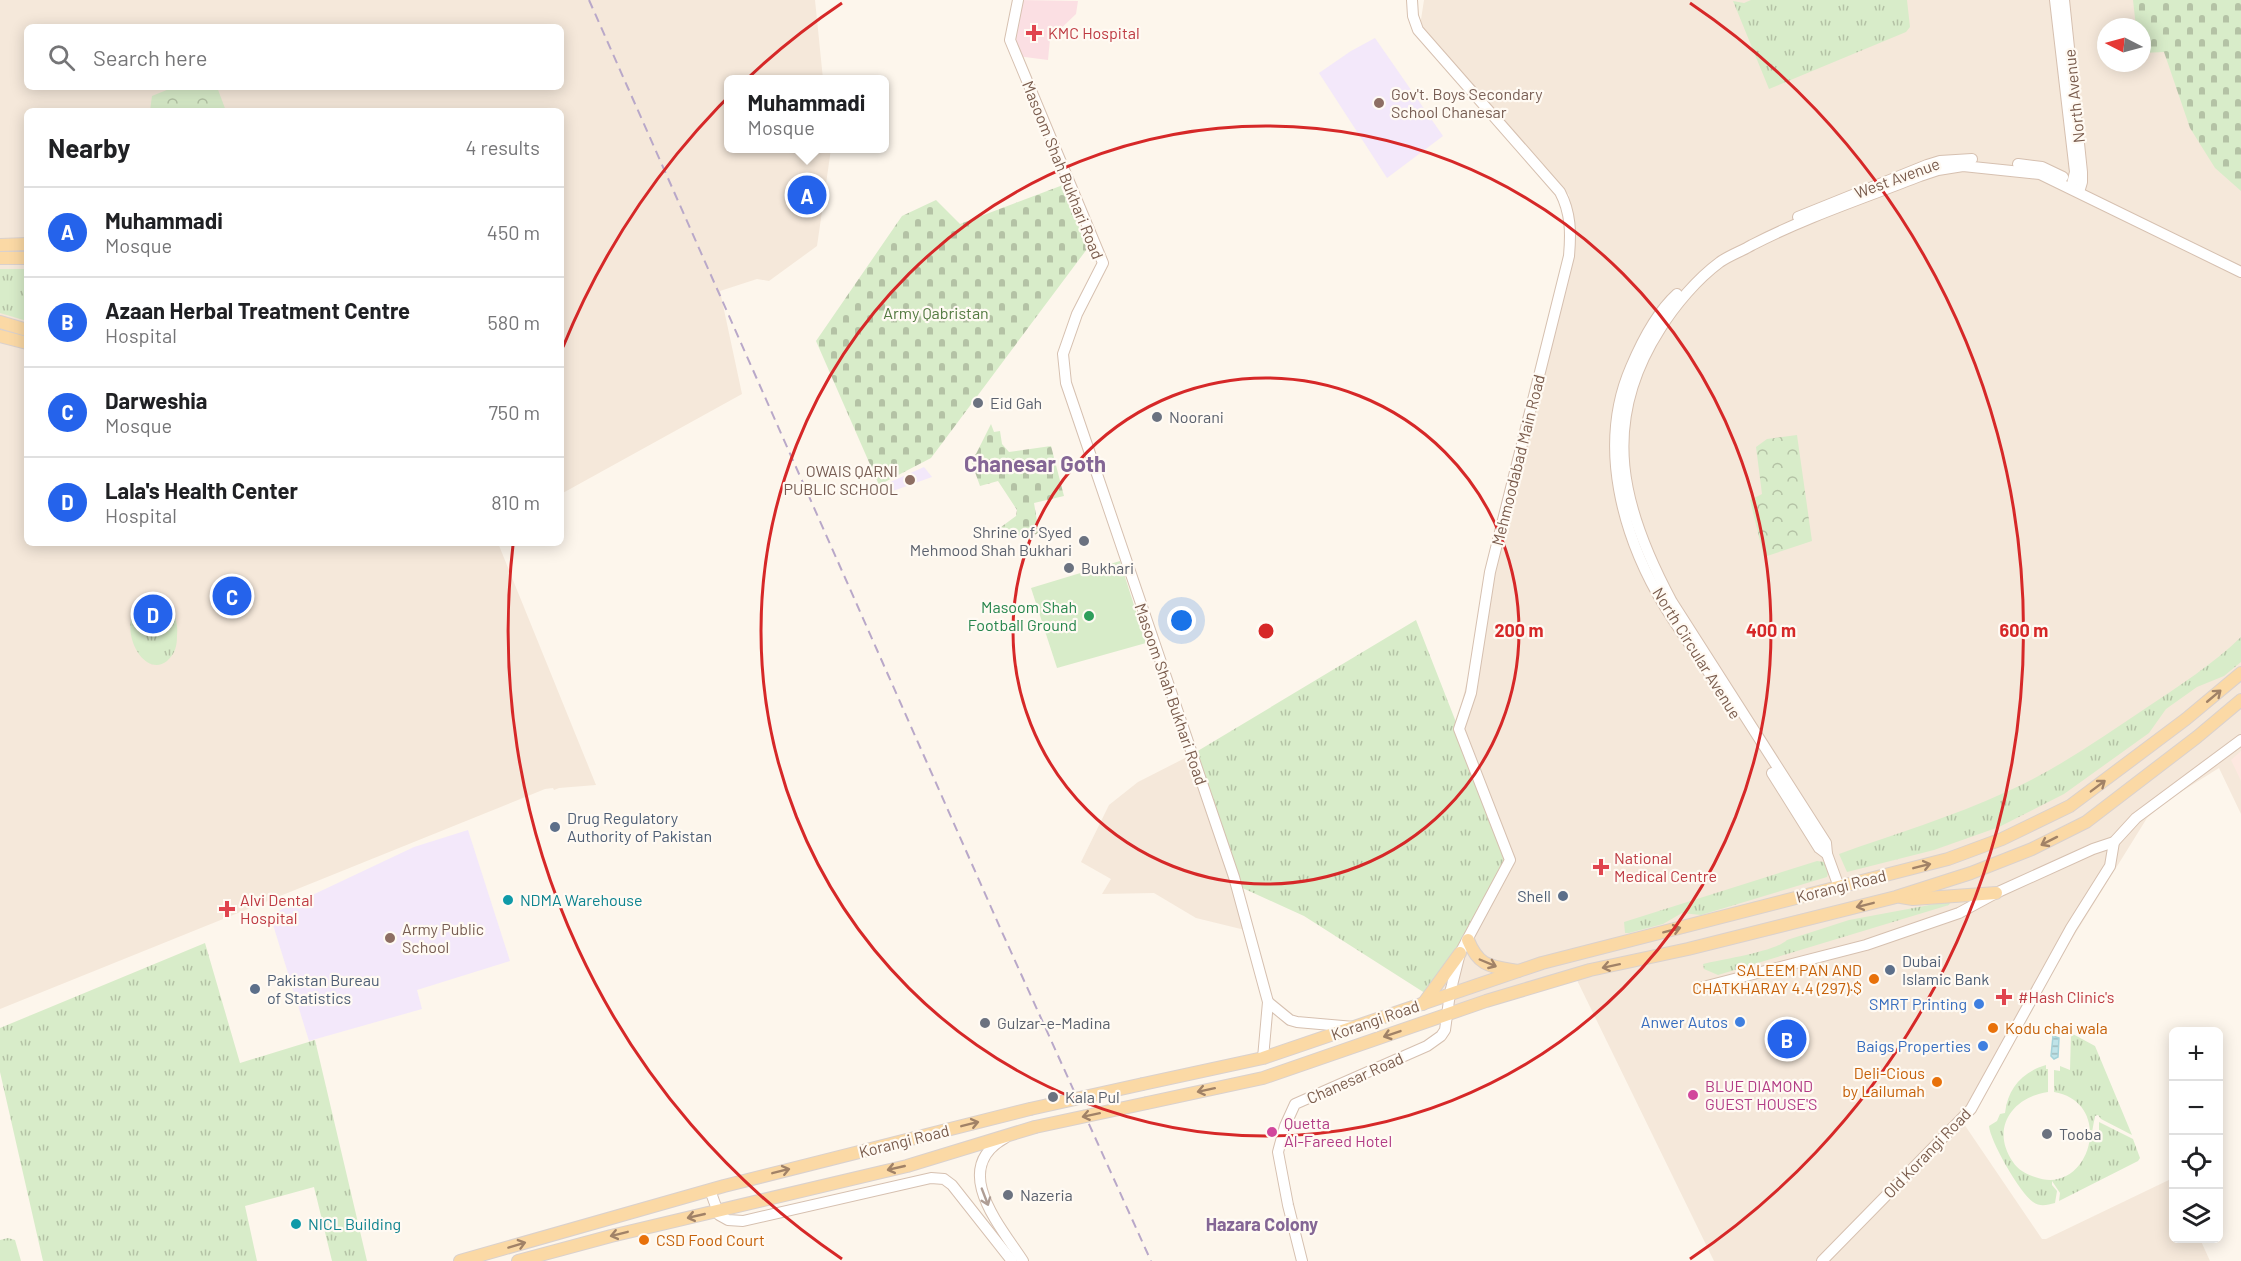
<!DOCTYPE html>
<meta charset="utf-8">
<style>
body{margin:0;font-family:Barlow,sans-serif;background:#f2f2f2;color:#202124}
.controls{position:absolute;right:18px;bottom:18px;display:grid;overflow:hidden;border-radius:9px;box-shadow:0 3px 15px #0003}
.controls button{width:54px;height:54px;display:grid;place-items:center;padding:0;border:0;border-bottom:2px solid #e0e0e0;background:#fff;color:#202124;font:30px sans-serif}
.compass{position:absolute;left:2097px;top:18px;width:54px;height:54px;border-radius:50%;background:#fff;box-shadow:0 3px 15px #0003;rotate:276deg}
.you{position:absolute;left:1182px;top:621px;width:21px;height:21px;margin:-15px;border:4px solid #fff;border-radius:50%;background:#1a73e8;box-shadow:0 0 0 9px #1a73e833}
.badge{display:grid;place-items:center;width:39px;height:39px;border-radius:50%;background:#2563eb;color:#fff;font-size:20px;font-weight:700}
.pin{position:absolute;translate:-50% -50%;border:3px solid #fff;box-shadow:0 2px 6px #0006}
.popup{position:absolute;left:724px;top:75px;width:165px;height:78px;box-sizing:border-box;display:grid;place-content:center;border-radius:9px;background:#fff;filter:drop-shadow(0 2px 4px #0005);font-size:20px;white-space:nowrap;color:#757577}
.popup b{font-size:22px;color:#202124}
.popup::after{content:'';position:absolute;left:50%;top:100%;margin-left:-12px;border:12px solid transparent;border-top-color:#fff}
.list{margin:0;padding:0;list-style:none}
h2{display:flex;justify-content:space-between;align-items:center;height:78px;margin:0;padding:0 24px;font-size:26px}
h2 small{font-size:20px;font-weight:400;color:#757577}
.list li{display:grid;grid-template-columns:39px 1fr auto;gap:18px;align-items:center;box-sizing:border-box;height:90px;padding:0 24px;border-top:2px solid #e0e0e0}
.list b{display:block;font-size:22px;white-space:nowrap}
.list p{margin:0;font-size:20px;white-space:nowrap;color:#757577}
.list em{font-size:20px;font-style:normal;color:#757577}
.icon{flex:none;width:33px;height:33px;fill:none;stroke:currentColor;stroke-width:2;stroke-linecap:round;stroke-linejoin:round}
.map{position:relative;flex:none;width:2241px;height:1261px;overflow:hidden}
.search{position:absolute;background:#fff;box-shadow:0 3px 15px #0003;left:24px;top:24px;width:540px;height:66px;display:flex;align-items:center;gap:15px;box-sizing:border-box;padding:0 21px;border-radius:9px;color:#757577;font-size:22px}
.panel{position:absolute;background:#fff;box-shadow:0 3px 15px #0003;left:24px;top:108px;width:540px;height:438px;border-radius:9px}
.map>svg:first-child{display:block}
.residential{fill:#f5e8da;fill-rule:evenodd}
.commercial{fill:#fde8e0}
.education{fill:#f3e8fa}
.medical{fill:#fbdfe3}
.grass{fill:url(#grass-tufts)}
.cemetery{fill:url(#cemetery-stones)}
.park{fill:url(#park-crowns)}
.pitch{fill:#d8ecc9}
.water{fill:url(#water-rules);stroke:#a5d3da;stroke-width:1.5}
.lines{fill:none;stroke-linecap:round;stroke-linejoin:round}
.secondary-casing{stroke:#d6c0b0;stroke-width:12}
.primary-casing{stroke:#dad1cd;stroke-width:14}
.secondary{stroke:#fff;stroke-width:10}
.primary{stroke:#fbd9a5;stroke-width:12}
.rail{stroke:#b9a8c9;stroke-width:2;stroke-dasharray:9 6;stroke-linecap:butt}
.primary-bridge-casing{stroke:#dad1cd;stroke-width:14;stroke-linecap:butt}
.primary-bridge{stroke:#fbd9a5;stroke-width:12}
.oneway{stroke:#a18267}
.oneway2{stroke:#af9d94}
.ring{fill:none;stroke:#d62828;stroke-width:3}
.health-dot{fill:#e0444e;stroke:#fffaf3;stroke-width:2}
.education-dot{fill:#8d6e63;stroke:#fffaf3;stroke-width:2}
.worship-dot{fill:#6b7280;stroke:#fffaf3;stroke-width:2}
.leisure-dot{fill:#2e9e5b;stroke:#fffaf3;stroke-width:2}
.service-dot{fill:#5c6f8a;stroke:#fffaf3;stroke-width:2}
.culture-dot{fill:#0f9aa8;stroke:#fffaf3;stroke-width:2}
.food-dot{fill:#e8710a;stroke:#fffaf3;stroke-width:2}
.shop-dot{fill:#3f7fe0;stroke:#fffaf3;stroke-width:2}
.hotel-dot{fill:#d1479c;stroke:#fffaf3;stroke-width:2}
.labels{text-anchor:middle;stroke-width:4.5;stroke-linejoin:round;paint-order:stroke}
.health-label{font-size:16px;fill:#be3a42;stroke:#fffaf3;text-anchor:start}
.education-label{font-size:16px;fill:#785e54;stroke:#fffaf3;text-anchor:start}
.street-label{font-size:16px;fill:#7a5c4d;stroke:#fffaf3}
.park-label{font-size:16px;fill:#537a41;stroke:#fffaf3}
.worship-label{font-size:16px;fill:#5b616d;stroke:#fffaf3;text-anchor:start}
.leisure-label{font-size:16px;fill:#27864d;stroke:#fffaf3;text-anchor:end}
.service-label{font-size:16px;fill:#4e5e75;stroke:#fffaf3;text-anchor:start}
.culture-label{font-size:16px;fill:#0d838f;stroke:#fffaf3;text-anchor:start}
.food-label{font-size:16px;fill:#c56008;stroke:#fffaf3;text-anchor:end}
.shop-label{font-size:16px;fill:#366cbe;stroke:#fffaf3;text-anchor:end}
.hotel-label{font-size:16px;fill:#b23c85;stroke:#fffaf3;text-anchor:start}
.neighbourhood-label{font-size:18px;font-weight:bold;fill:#846695;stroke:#fffaf3}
.district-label{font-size:22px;font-weight:bold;fill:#846695;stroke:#fffaf3}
.centre{fill:#d62828;stroke:#fffaf3;stroke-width:3}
.ring-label{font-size:18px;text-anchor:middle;font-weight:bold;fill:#d62828;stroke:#fffaf3;stroke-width:4.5;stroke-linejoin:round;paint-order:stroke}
</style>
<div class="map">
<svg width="2241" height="1261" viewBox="0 0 2241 1261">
<defs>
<pattern id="grass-tufts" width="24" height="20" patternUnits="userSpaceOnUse" patternTransform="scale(1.5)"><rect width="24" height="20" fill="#d8ecc9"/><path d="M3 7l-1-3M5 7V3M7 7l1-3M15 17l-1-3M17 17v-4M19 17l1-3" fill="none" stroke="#b4c2a5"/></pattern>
<pattern id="cemetery-stones" width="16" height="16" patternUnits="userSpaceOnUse" patternTransform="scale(1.5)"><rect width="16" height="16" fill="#d8ecc9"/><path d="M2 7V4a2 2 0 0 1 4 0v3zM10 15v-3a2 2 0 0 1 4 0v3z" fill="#b4c2a5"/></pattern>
<pattern id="park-crowns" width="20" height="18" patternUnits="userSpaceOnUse" patternTransform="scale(1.5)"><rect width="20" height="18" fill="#d8ecc9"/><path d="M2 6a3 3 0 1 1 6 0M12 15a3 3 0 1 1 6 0" fill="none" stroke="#b4c2a5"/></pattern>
<pattern id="water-rules" width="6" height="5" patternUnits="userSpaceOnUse" patternTransform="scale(1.5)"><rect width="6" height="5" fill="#bfe3e8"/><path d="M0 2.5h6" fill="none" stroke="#a0bbbe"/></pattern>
</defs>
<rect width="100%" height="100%" fill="#fdf6ec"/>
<g class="residential">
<path d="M0 0H815L823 79 729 80V148L831 149 817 246 769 281 757 279 720 291 742 394 561 494V111H27V543H498L596 785 559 788 554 790 553 788 545 789 0 1009ZM27 27H561V87H27Z"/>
<path d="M1424 0H2241V814L2219 768 2168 800 2147 818 2067 947 1964 1124 2042 1239H2046L2173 1178 2174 1238 2200 1239 2210 1261H1714L1573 972 1449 1007 1430 988 1455 731 1573 237 1569 195 1420 26ZM2106 27H2142V63H2106Z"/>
<polygon points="1191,755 1249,931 1196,918 1154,893 1102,894 1111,879 1081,862 1109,805 1138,782"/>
</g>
<polygon class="commercial" points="2241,751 2241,781 2231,760"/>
<g class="education">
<polygon points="1375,38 1443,136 1387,178 1319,73 1351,51"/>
<polygon points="924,467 932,477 890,492 888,483"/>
<polygon points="468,830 510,961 417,990 422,1009 309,1041 270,915 414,847"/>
</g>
<polygon class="medical" points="1018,0 1078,1 1076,14 1050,39 1048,60 1017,56 1010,40"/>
<g class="grass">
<polygon points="1751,0 1907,0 1910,27 1906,32 1769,89 1733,1 1744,3"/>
<polygon points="0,269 27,269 27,321 0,313"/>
<path d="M161 595C172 605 179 621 177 636 177 646 175 654 167 661 139 684 104 602 161 595Z"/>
<polygon points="1416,620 1510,860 1467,935 1428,995 1304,916 1236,885 1191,755"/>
<path d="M2241 637V662L2224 676 2197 687 2166 709 2149 733 2064 794 1999 827 1934 850 1847 872 1839 854C1894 834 1952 817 2006 792 2056 770 2101 738 2146 708 2179 686 2213 664 2241 637Z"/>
<path d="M1817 861 1824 862C1828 867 1829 871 1827 877L1701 915 1682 913 1663 924 1629 933H1625L1624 922Z"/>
<path d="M1951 901 1949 905 1718 975 1704 969 1703 964C1722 959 1774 952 1787 940L1849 920Z"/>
<polygon points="205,943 240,1063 315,1040 367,1261 332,1261 314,1187 245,1206 257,1261 43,1261 0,1072 0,1028"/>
<path d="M2071 1033 2095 1046 2132 1135 2101 1119 2098 1115 2095 1116 2092 1132 2095 1134 2099 1132V1122L2133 1139 2140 1158 2138 1161 2059 1201 2060 1193 2052 1181V1185L2057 1191 2055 1203C2047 1205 2040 1207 2033 1202 2020 1193 1990 1141 1989 1126L1997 1121 2000 1114 2005 1113C2008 1088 2022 1072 2046 1065V1069H2048V1092C2012 1097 1990 1129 2013 1162 2018 1170 2026 1174 2035 1177 2089 1198 2117 1103 2054 1092V1070L2060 1071V1066L2070 1070Z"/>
<polygon points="8,1238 15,1240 21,1261 0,1261 0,1240"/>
</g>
<g class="cemetery">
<polygon points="2133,0 2241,0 2241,191 2215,168 2190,128 2164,52 2142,53 2142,27 2136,27"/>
<polygon points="1063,185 1087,249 931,458 879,485 816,341 902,216 936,200 960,224"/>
<path d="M991 424 994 432 1000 431 1002 444 1009 452 1051 446 1064 496 1034 503 1039 533C1024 539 1012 535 997 530L1016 516 1017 510 998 481 980 486 970 458 976 454Z"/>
</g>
<g class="park">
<polygon points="174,87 217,87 226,111 150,111 152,96"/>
<polygon points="1797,435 1812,541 1764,557 1750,500 1762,494 1756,447 1767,439"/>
</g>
<polygon class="pitch" points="1120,561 1146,643 1057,668 1031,588"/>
<polygon class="water" points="2053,1036 2059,1038 2058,1057 2054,1059 2051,1056"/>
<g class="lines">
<defs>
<g id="secondary">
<polyline points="1018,0 1010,40 1103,263 1077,314 1063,354 1066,383 1234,877 1268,1002 1263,1058"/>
<polyline points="2055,0 2075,172 2071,188"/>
<polyline points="2064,0 2082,172 2082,182 2079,192"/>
<polyline points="2018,164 2042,167 2063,177"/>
<polyline points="1798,217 1927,165 1940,161 1972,159"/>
<path d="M1677 294C1656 313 1642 341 1631 367 1597 445 1622 536 1665 607 1684 638 1706 667 1726 698"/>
<polyline points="1772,773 1819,848 1827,854"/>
<path d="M1839 887 1827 854 1826 843 1672 602C1622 509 1599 424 1660 329 1675 305 1697 279 1720 262 1730 255 1742 251 1752 245 1806 217 1864 198 1920 176L1938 170 1963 166 2040 174 2241 272"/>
<polyline points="1703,987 1866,945 1959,913 1996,893 2093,849 2114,842 2136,818 2241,740"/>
<polyline points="1268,1002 1290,1020 1297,1022 1354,1027"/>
<path d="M1005 1138C949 1169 1001 1227 1023 1261"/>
<polyline points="710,1190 719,1215 728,1220 743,1221 931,1178 944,1179 952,1185 1012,1261"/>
<path d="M1302 1261 1288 1205 1278 1152 1285 1126 1295 1104 1427 1046 1441 1036 1445 1030 1450 993 1460 953 1510 860 1459 729 1471 693 1490 572 1569 256C1571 233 1571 213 1560 192L1418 30 1413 16 1412 0"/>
<polyline points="1822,1261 1971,1109 2071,928 2110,866 2114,842"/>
</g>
<g id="primary">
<polyline points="0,245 27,244"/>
<polyline points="0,258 27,258"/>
<polyline points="0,322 27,330"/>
<polyline points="0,336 27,343"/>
<polyline points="1901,897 1913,899 1996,893"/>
<path d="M1468 940C1479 967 1490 966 1518 971"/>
<polyline points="1423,1004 1460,953"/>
<polyline points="1143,1084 1263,1058 1542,963 1948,859 2002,839 2070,806 2186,719 2241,673"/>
<polyline points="1147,1103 1263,1078 1486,1001 1590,970 1688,949 1896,897 1971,873 2032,849 2086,822 2197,737 2241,700"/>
<polyline points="460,1261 724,1186 1030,1109"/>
<polyline points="518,1261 611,1236 907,1166 1035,1127"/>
</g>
</defs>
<use href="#secondary" class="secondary-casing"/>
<use href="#primary" class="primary-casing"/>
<use href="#secondary" class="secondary"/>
<use href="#primary" class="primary"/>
<polyline class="rail" points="589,0 1002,932 1151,1261"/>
<defs>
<g id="primary-bridge">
<polyline points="1030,1109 1143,1084"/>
<polyline points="1035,1127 1147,1103"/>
</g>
</defs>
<use href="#primary-bridge" class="primary-bridge-casing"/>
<use href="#primary-bridge" class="primary-bridge"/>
</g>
<defs><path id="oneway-shaft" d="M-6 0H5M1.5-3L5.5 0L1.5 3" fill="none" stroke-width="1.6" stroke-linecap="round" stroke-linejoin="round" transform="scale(1.5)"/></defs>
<g class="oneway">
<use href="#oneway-shaft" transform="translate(2214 696) rotate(-40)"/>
<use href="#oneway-shaft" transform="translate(2098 786) rotate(-37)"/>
<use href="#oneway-shaft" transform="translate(2049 841) rotate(153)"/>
<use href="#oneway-shaft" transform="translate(1922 866) rotate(-14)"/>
<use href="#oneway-shaft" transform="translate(1865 905) rotate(166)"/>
<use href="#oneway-shaft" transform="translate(1672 930) rotate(-15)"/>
<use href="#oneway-shaft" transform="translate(1488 963) rotate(23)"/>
<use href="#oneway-shaft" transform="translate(1611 966) rotate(168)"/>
<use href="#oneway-shaft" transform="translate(1392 1034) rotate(161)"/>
<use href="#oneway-shaft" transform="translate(1206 1090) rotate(168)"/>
<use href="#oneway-shaft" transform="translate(1091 1115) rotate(168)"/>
<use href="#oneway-shaft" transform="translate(970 1124) rotate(-14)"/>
<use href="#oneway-shaft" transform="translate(896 1168) rotate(167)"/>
<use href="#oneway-shaft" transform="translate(781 1171) rotate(-14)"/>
<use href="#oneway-shaft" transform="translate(696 1216) rotate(167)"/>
<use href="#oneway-shaft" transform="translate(619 1234) rotate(166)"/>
<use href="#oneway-shaft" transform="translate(517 1245) rotate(-17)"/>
</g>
<use class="oneway2" href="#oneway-shaft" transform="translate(985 1197) rotate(69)"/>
<g class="ring">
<circle cx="1266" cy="631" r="253"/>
<circle cx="1266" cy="631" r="505"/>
<path d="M842 1259A758 758 0 0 1 513 545M563 347A758 758 0 0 1 842 3M1690 3A758 758 0 0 1 1690 1259"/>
</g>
<g class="health-dot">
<path d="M1031 24h6v6h6v6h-6v6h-6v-6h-6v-6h6z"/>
<path d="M1598 858h6v6h6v6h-6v6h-6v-6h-6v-6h6z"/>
<path d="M224 900h6v6h6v6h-6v6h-6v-6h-6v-6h6z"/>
<path d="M2001 988h6v6h6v6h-6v6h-6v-6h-6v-6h6z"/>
</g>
<g class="education-dot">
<circle cx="1379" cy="103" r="6"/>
<circle cx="910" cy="480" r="6"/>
<circle cx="390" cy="938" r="6"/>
</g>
<g class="worship-dot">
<circle cx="978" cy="403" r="6"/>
<circle cx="1157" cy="417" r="6"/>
<circle cx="1084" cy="541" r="6"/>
<circle cx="1069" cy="568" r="6"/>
<circle cx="985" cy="1023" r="6"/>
<circle cx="1053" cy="1097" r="6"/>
<circle cx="2047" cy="1134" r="6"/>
<circle cx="1008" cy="1195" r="6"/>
</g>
<circle class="leisure-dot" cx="1089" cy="616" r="6"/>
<g class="service-dot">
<circle cx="555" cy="827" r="6"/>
<circle cx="1563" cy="896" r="6"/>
<circle cx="1890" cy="970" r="6"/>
<circle cx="255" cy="989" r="6"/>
</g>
<g class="culture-dot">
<circle cx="508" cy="900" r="6"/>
<circle cx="296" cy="1224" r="6"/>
</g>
<g class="food-dot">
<circle cx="1874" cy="979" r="6"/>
<circle cx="1993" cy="1028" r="6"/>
<circle cx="1937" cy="1082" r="6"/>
<circle cx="644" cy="1240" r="6"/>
</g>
<g class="shop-dot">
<circle cx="1979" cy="1004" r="6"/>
<circle cx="1740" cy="1022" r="6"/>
<circle cx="1983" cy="1046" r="6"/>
</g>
<g class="hotel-dot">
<circle cx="1693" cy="1095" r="6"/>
<circle cx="1272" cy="1132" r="6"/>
</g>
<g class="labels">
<g class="health-label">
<text x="1048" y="39">KMC Hospital</text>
<text x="1614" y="864">National<tspan x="1614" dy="18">Medical Centre</tspan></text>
<text x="240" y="906">Alvi Dental<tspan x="240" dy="18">Hospital</tspan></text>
<text x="2018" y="1003">#Hash Clinic's</text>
</g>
<g class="education-label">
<text x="1391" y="100">Gov't. Boys Secondary<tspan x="1391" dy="18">School Chanesar</tspan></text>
<text x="898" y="477" text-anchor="end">OWAIS QARNI<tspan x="898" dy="18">PUBLIC SCHOOL</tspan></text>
<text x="402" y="935">Army Public<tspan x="402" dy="18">School</tspan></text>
</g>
<g class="street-label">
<text transform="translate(2074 96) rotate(-96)" y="6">North Avenue</text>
<text transform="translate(1063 170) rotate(68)" y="6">Masoom Shah Bukhari Road</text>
<text transform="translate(1897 178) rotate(-20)" y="6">West Avenue</text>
<text transform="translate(1518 460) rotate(-76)" y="6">Mehmoodabad Main Road</text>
<text transform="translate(1697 653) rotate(58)" y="6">North Circular Avenue</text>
<text transform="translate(1171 694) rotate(71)" y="6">Masoom Shah Bukhari Road</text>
<text transform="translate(1841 886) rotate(-14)" y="6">Korangi Road</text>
<text transform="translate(1375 1020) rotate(-19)" y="6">Korangi Road</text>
<text transform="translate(1355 1078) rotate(-24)" y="6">Chanesar Road</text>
<text transform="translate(904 1141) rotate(-14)" y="6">Korangi Road</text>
<text transform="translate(1927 1153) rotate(-46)" y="6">Old Korangi Road</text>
</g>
<g class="park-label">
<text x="936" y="319">Army Qabristan</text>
</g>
<g class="worship-label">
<text x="990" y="409">Eid Gah</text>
<text x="1169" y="423">Noorani</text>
<text x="1072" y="538" text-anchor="end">Shrine of Syed<tspan x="1072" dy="18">Mehmood Shah Bukhari</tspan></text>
<text x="1081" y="574">Bukhari</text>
<text x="997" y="1029">Gulzar-e-Madina</text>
<text x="1065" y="1103">Kala Pul</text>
<text x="2059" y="1140">Tooba</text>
<text x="1020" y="1201">Nazeria</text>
</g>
<g class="leisure-label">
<text x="1077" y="613">Masoom Shah<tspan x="1077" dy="18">Football Ground</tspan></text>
</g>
<g class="service-label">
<text x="567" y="824">Drug Regulatory<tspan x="567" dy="18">Authority of Pakistan</tspan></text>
<text x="1551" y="902" text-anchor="end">Shell</text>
<text x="1902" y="967">Dubai<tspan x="1902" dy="18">Islamic Bank</tspan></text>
<text x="267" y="986">Pakistan Bureau<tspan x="267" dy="18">of Statistics</tspan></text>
</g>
<g class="culture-label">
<text x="520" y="906">NDMA Warehouse</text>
<text x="308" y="1230">NICL Building</text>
</g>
<g class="food-label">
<text x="1862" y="976">SALEEM PAN AND<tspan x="1862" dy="18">CHATKHARAY 4.4 (297)·$</tspan></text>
<text x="2005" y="1034" text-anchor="start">Kodu chai wala</text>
<text x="1925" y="1079">Deli-Cious<tspan x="1925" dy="18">by Lailumah</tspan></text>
<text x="656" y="1246" text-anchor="start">CSD Food Court</text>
</g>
<g class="shop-label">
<text x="1967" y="1010">SMRT Printing</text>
<text x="1728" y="1028">Anwer Autos</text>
<text x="1971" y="1052">Baigs Properties</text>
</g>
<g class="hotel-label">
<text x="1705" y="1092">BLUE DIAMOND<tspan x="1705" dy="18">GUEST HOUSE'S</tspan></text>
<text x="1284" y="1129">Quetta<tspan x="1284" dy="18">Al-Fareed Hotel</tspan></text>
</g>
<g class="neighbourhood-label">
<text x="1262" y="1231">Hazara Colony</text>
</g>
<g class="district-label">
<text x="1035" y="472">Chanesar Goth</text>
</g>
</g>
<circle cx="1266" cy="631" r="9" class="centre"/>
<g class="ring-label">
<text x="1519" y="637">200 m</text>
<text x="1771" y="637">400 m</text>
<text x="2024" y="637">600 m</text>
</g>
</svg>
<div class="controls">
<button>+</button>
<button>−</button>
<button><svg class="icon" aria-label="locate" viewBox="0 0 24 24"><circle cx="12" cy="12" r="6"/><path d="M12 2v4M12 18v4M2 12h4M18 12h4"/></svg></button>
<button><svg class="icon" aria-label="layers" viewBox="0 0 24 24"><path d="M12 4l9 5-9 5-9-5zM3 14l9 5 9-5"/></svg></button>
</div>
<svg class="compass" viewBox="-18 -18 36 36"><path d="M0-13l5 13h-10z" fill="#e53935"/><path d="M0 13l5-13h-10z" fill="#757577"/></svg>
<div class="you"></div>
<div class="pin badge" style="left:807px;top:195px">A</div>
<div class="popup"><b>Muhammadi</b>Mosque</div>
<div class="pin badge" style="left:1787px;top:1039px">B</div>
<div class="pin badge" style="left:232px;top:596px">C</div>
<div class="pin badge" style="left:153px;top:614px">D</div>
<div class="search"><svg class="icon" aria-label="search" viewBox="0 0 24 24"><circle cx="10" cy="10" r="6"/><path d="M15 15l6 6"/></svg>Search here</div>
<section class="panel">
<h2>Nearby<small>4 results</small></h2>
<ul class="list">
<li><span class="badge">A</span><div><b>Muhammadi</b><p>Mosque</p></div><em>450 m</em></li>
<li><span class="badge">B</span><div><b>Azaan Herbal Treatment Centre</b><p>Hospital</p></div><em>580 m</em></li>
<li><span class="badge">C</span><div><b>Darweshia</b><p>Mosque</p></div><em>750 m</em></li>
<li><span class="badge">D</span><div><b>Lala's Health Center</b><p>Hospital</p></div><em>810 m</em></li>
</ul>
</section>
</div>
